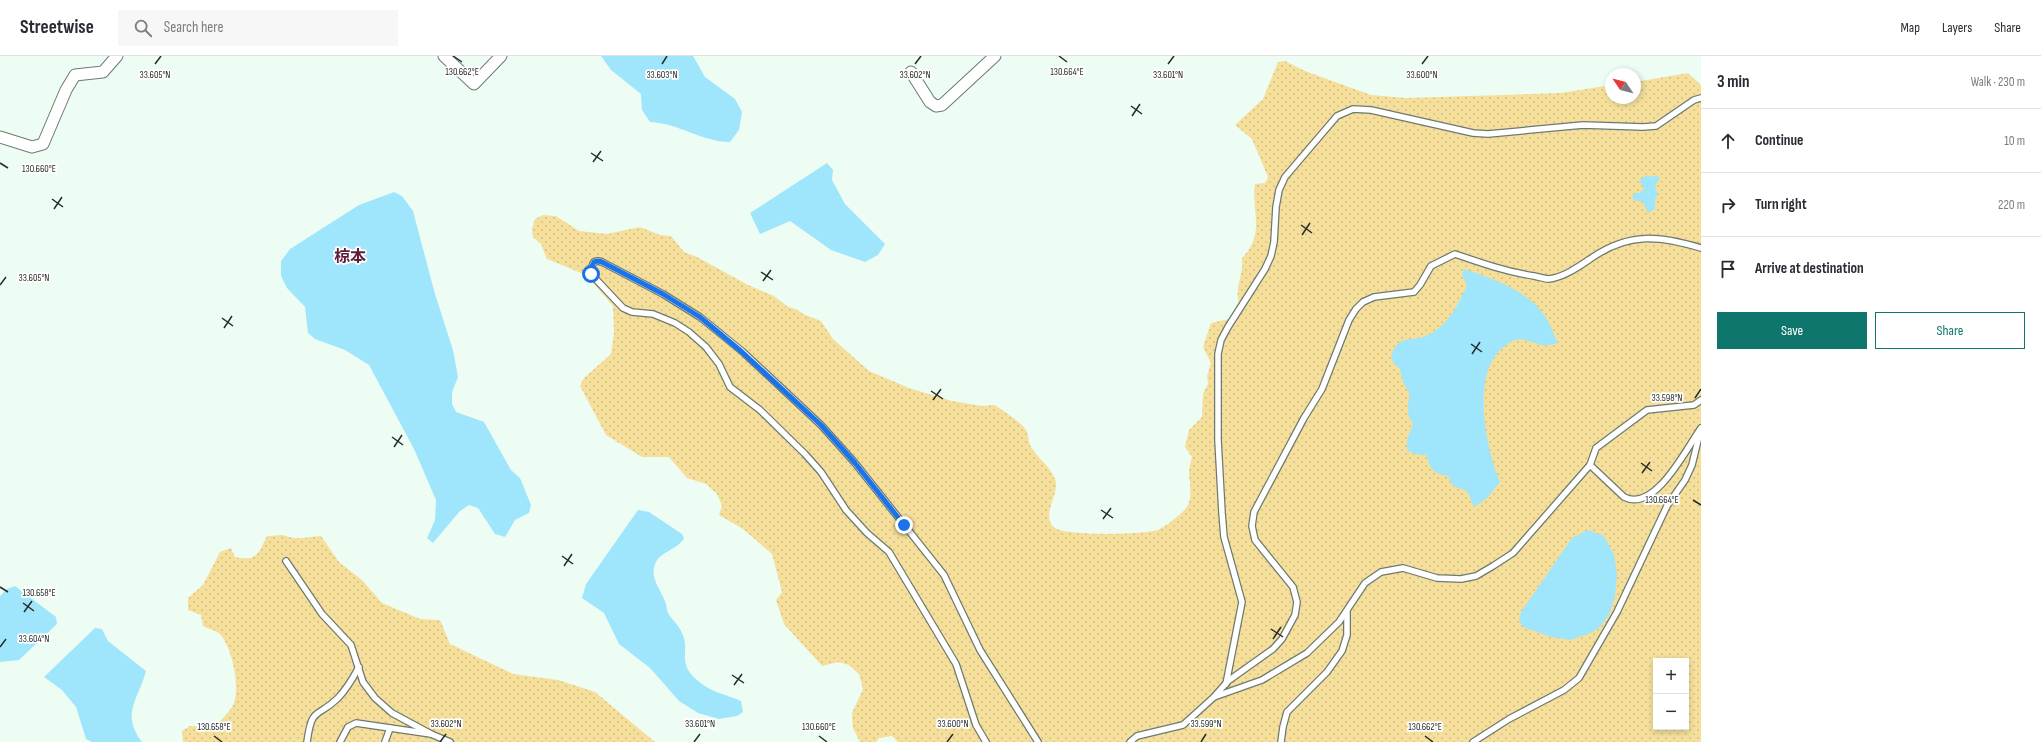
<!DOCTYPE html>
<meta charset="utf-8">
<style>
body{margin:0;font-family:"Sofia Sans Condensed","Noto Sans JP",sans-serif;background:#f7f7f7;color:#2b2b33}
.controls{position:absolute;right:12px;bottom:12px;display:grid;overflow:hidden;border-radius:0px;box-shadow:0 2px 6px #0003}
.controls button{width:36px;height:36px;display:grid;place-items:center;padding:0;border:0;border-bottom:1px solid #e1e1e2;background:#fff;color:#2b2b33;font:20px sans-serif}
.compass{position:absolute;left:1605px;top:12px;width:36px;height:36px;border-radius:50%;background:#fff;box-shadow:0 2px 6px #0003;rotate:305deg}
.stop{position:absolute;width:12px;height:12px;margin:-9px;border:3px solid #1a73e8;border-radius:50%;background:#fff}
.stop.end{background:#1a73e8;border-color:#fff;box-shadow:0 1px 4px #0008}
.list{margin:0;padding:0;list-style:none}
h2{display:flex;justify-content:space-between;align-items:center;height:52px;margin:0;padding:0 16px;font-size:17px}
h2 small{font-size:13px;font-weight:400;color:#7c7c81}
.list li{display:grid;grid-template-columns:26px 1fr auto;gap:12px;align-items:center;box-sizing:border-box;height:64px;padding:0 16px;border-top:1px solid #e1e1e2}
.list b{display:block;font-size:15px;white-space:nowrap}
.list em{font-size:13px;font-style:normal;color:#7c7c81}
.actions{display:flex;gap:8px;padding:12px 16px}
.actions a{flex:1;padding:9px 0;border:1px solid #0f766e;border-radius:0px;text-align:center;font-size:14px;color:#0f766e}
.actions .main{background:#0f766e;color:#fff}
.icon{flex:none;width:22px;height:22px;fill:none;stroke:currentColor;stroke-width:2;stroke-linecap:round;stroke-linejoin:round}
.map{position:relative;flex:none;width:1701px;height:686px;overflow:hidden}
header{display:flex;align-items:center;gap:24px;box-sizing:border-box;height:56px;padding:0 20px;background:#fff;border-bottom:1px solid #e1e1e2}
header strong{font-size:19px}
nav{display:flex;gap:22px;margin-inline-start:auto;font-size:14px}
.search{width:280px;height:36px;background:#f7f7f7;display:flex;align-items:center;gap:10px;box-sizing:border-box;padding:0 14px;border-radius:0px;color:#7c7c81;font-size:15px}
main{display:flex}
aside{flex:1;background:#fff}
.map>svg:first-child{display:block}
.grass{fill:url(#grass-dots);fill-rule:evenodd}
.water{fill:#9fe6fc}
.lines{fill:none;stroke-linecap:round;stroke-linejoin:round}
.lane-casing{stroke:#6d7a71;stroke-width:8}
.street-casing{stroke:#6d7a71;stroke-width:13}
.lane{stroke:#fff;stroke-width:5.5}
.street{stroke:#fff;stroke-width:11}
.route{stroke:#1a73e8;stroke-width:5}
.ticks{fill:none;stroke:#272c29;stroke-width:1.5}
.labels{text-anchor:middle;stroke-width:3.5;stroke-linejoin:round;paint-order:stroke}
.quarter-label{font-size:16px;font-weight:bold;fill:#5d1c38;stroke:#fff}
.ticks-label{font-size:10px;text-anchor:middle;fill:#272c29;stroke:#fff;stroke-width:3.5;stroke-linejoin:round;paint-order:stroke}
</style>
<header>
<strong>Streetwise</strong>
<div class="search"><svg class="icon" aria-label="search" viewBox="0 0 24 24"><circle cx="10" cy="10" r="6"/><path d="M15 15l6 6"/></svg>Search here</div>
<nav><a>Map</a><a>Layers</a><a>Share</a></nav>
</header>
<main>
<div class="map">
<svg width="1701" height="686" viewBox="0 0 1701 686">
<defs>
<pattern id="grass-dots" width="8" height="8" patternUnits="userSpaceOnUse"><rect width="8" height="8" fill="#f5df9b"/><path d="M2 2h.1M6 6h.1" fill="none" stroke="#d2c086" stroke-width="1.8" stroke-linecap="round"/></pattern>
</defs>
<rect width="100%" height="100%" fill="#eefdf3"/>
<g class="grass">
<path d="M1285 5 1305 15 1371 39 1407 42 1561 37 1611 29V42H1635V26L1688 17 1701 29V686H898L892 680 879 682 876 686H860L853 672 852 657 863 633 859 618 849 609 838 606 822 610 784 568 776 544 782 536 772 498 743 473 719 459 722 450 717 438 706 428 687 422 669 401H642L606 379 580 330 584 322 611 298 614 277 613 250 586 219 547 203 541 188 533 181 532 173 535 163 543 159 556 160 579 175 607 178 640 171 660 179 671 180 684 196 697 201 748 229 774 240 788 251 796 253 803 258 821 265 833 283 869 315 909 332 952 345 982 350 995 349C1003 355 1021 366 1026 374 1029 379 1028 386 1031 391 1037 401 1052 413 1055 423 1061 438 1039 459 1055 472 1066 480 1143 479 1158 474 1165 471 1185 456 1188 449 1193 439 1189 426 1189 416 1189 411 1191 406 1192 401L1185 391 1189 374 1202 361 1203 338 1208 328 1207 320 1211 307 1203 291 1211 267 1229 263 1239 246C1234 234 1244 218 1242 202 1266 178 1251 156 1255 128L1265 127 1268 121 1252 83 1235 69 1263 43 1278 6ZM1656 605H1686V671H1656Z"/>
<path d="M283 479C297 485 306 481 321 480L339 506 362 524 382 547 420 563 440 564 450 588 513 618 558 624 595 636 655 686H183L182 675 190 670 214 671C221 664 231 655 234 647 240 629 232 592 220 578 216 574 208 573 203 570L201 559 188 554V542L203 529 220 496 231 492 235 501C257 506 258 498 267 480Z"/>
</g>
<g class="water">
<path d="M601 0H693L705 21 735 43 742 56 739 74 730 86C702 86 678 67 650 66L642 54 641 38 611 14Z"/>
<polygon points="827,107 833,114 832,124 845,148 885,188 878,199 865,206 831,194 790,165 760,178 750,157"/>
<polygon points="1647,119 1652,121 1656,119 1660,122 1655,130 1658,139 1655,143 1655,153 1648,157 1643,146 1634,144 1632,141 1635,137 1639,137 1643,134 1644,132 1639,125"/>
<polygon points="394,136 402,140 413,155 435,238 453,294 458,321 452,336 452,348 456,356 484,366 511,414 520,422 531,449 529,457 515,464 505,481 495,478 478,452 469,449 460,455 433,487 427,482 435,464 436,444 414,393 369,309 345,294 315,283 308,277 305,251 287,232 281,220 281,205 290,193 359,149"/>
<path d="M1464 213C1493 223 1522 232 1542 256 1549 264 1553 277 1558 287 1553 288 1547 290 1542 289 1535 288 1523 281 1516 284 1466 301 1485 391 1500 426L1486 443 1474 451 1467 435 1453 430 1448 420C1432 417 1431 413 1426 399L1414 398 1407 394V384L1413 368C1406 357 1407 350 1410 338L1403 326 1400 313 1394 308 1391 300C1399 277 1410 287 1428 279 1448 270 1459 247 1467 229L1462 219Z"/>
<path d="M638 454 649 456 682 478 684 482C678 494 660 495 655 508 650 521 660 533 665 545 667 549 666 553 668 557 672 564 679 569 682 577 691 595 676 606 697 624 708 635 727 639 741 645L743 656 737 660 719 663 698 657 679 645 650 612 619 588 604 557 582 542 586 528Z"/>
<polygon points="1588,474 1604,480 1614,499 1617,518 1615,540 1609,559 1600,571 1591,577 1570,584 1551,581 1523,571 1519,564 1521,556 1572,482"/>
<polygon points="15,530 56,561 57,568 19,604 0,606 0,540 7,533"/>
<path d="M95 572 102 573 108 585 146 615C139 643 120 657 142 686H92L86 683 76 651 62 634 44 621Z"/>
</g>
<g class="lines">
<defs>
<g id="lane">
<polyline points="1590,409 1596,392 1647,354 1694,349 1701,344"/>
<polyline points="286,505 322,558 351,589 363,626 375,642 392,657 431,678"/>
<polyline points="1226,628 1242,546 1224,481 1222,457 1218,384 1218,298 1221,284 1228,271 1265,213 1271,200 1274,186 1276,151 1279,134 1285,121 1337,60 1353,53 1371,54 1473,77 1488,78 1583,69 1643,71 1656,70 1694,44 1701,42"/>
<path d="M1214 641 1228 625 1273 593 1282 583 1295 559 1297 546 1293 531 1255 484 1252 470 1254 456 1304 362 1322 333 1349 264 1356 253 1363 246 1374 241 1414 236 1420 229 1431 210 1455 198C1481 207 1507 216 1534 220 1539 221 1545 223 1549 223 1565 221 1581 209 1593 201 1630 176 1660 180 1701 192"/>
<path d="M307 686C312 649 317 663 338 642 347 633 353 622 359 611"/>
<polyline points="340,686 348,671 356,667 431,678 450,686"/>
<polyline points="385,686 390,672"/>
<polyline points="986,686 976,669 956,608 889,496 867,477 846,454 821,416 805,398 760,354 730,331 719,308 706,291 689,276 675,267 653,258 632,256 623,252 591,218 590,214 594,206 598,205 602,206 663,238 700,261 743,296 821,369 855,407 944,519 980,594 1038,686"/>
<path d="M1130 686 1137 680 1183 669 1214 641 1262 624 1307 597 1339 566 1365 527 1381 516 1403 512 1437 522 1461 523 1476 520 1493 510 1513 497 1590 409 1624 441C1655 457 1686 393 1701 372"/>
<polyline points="1281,686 1283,671 1287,656 1327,616 1342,595 1347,579 1347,556"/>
<polyline points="1473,686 1509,663 1564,634 1579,622 1617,556 1667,450 1685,424 1692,409 1700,376"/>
</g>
<g id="street">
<polyline points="444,0 474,28 501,0"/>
<polyline points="911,16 930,46 936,50 942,49 995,0"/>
<polyline points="0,81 32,91 43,88 66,34 75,19 103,16 117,0"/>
</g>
</defs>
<use href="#lane" class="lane-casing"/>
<use href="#street" class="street-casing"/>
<use href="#lane" class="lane"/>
<use href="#street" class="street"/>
</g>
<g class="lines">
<polyline class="route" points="591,218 590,214 594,206 598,205 602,206 663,238 700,261 742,296 821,369 855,407 904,469"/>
</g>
<path class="ticks" d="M453 0 462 6M1059 0 1067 6M155 8 161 0M662 8 667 0M915 8 921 0M1168 8 1174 0M1422 8 1428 0M1131 50 1142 58M1132 60 1140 48M591 97 603 105M593 106 601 95M0 107 8 112M52 143 63 151M54 153 62 141M1301 169 1312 177M1302 179 1310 167M761 216 773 224M763 225 771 214M0 229 6 221M222 262 233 270M224 272 232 260M1471 288 1482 296M1472 298 1480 286M931 335 943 343M1695 342 1701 333M933 344 941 333M392 381 403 389M394 391 402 379M1641 407 1652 415M1642 417 1650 406M1693 444 1701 449M1101 454 1113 462M1103 463 1111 452M562 500 573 508M564 510 572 498M0 531 8 536M23 547 34 555M24 556 32 545M1271 573 1283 581M1273 583 1281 571M0 591 6 583M732 619 744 627M734 629 742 618M214 680 222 686M819 680 827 686M1425 680 1433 686M440 686 446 678M694 686 700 678M947 686 953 678M1201 686 1206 678"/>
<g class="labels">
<g class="quarter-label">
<text x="350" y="206">椋本</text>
</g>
</g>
<g class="ticks-label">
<text x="462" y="19">130.662°E</text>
<text x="1067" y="19">130.664°E</text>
<text x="155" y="22">33.605°N</text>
<text x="662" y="22">33.603°N</text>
<text x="915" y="22">33.602°N</text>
<text x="1168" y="22">33.601°N</text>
<text x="1422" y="22">33.600°N</text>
<text x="39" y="116">130.660°E</text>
<text x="34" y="225">33.605°N</text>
<text x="1667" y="345">33.598°N</text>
<text x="1662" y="447">130.664°E</text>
<text x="39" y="540">130.658°E</text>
<text x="34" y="586">33.604°N</text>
<text x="446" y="671">33.602°N</text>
<text x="700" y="671">33.601°N</text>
<text x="953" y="671">33.600°N</text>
<text x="1206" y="671">33.599°N</text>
<text x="214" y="674">130.658°E</text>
<text x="819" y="674">130.660°E</text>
<text x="1425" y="674">130.662°E</text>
</g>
</svg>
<div class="controls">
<button>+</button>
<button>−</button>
</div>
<svg class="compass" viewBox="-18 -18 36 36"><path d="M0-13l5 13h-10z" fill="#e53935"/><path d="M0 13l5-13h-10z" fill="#7c7c81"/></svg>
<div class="stop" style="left:591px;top:218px"></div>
<div class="stop end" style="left:904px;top:469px"></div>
</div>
<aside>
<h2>3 min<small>Walk · 230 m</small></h2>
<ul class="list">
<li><svg class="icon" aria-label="ahead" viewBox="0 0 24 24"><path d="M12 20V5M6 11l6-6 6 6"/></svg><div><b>Continue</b></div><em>10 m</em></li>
<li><svg class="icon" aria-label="right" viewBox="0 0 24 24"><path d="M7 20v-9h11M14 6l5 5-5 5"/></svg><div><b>Turn right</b></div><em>220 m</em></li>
<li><svg class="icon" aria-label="arrive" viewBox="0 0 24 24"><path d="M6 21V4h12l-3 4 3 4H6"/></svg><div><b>Arrive at destination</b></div></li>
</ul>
<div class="actions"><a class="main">Save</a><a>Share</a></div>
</aside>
</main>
